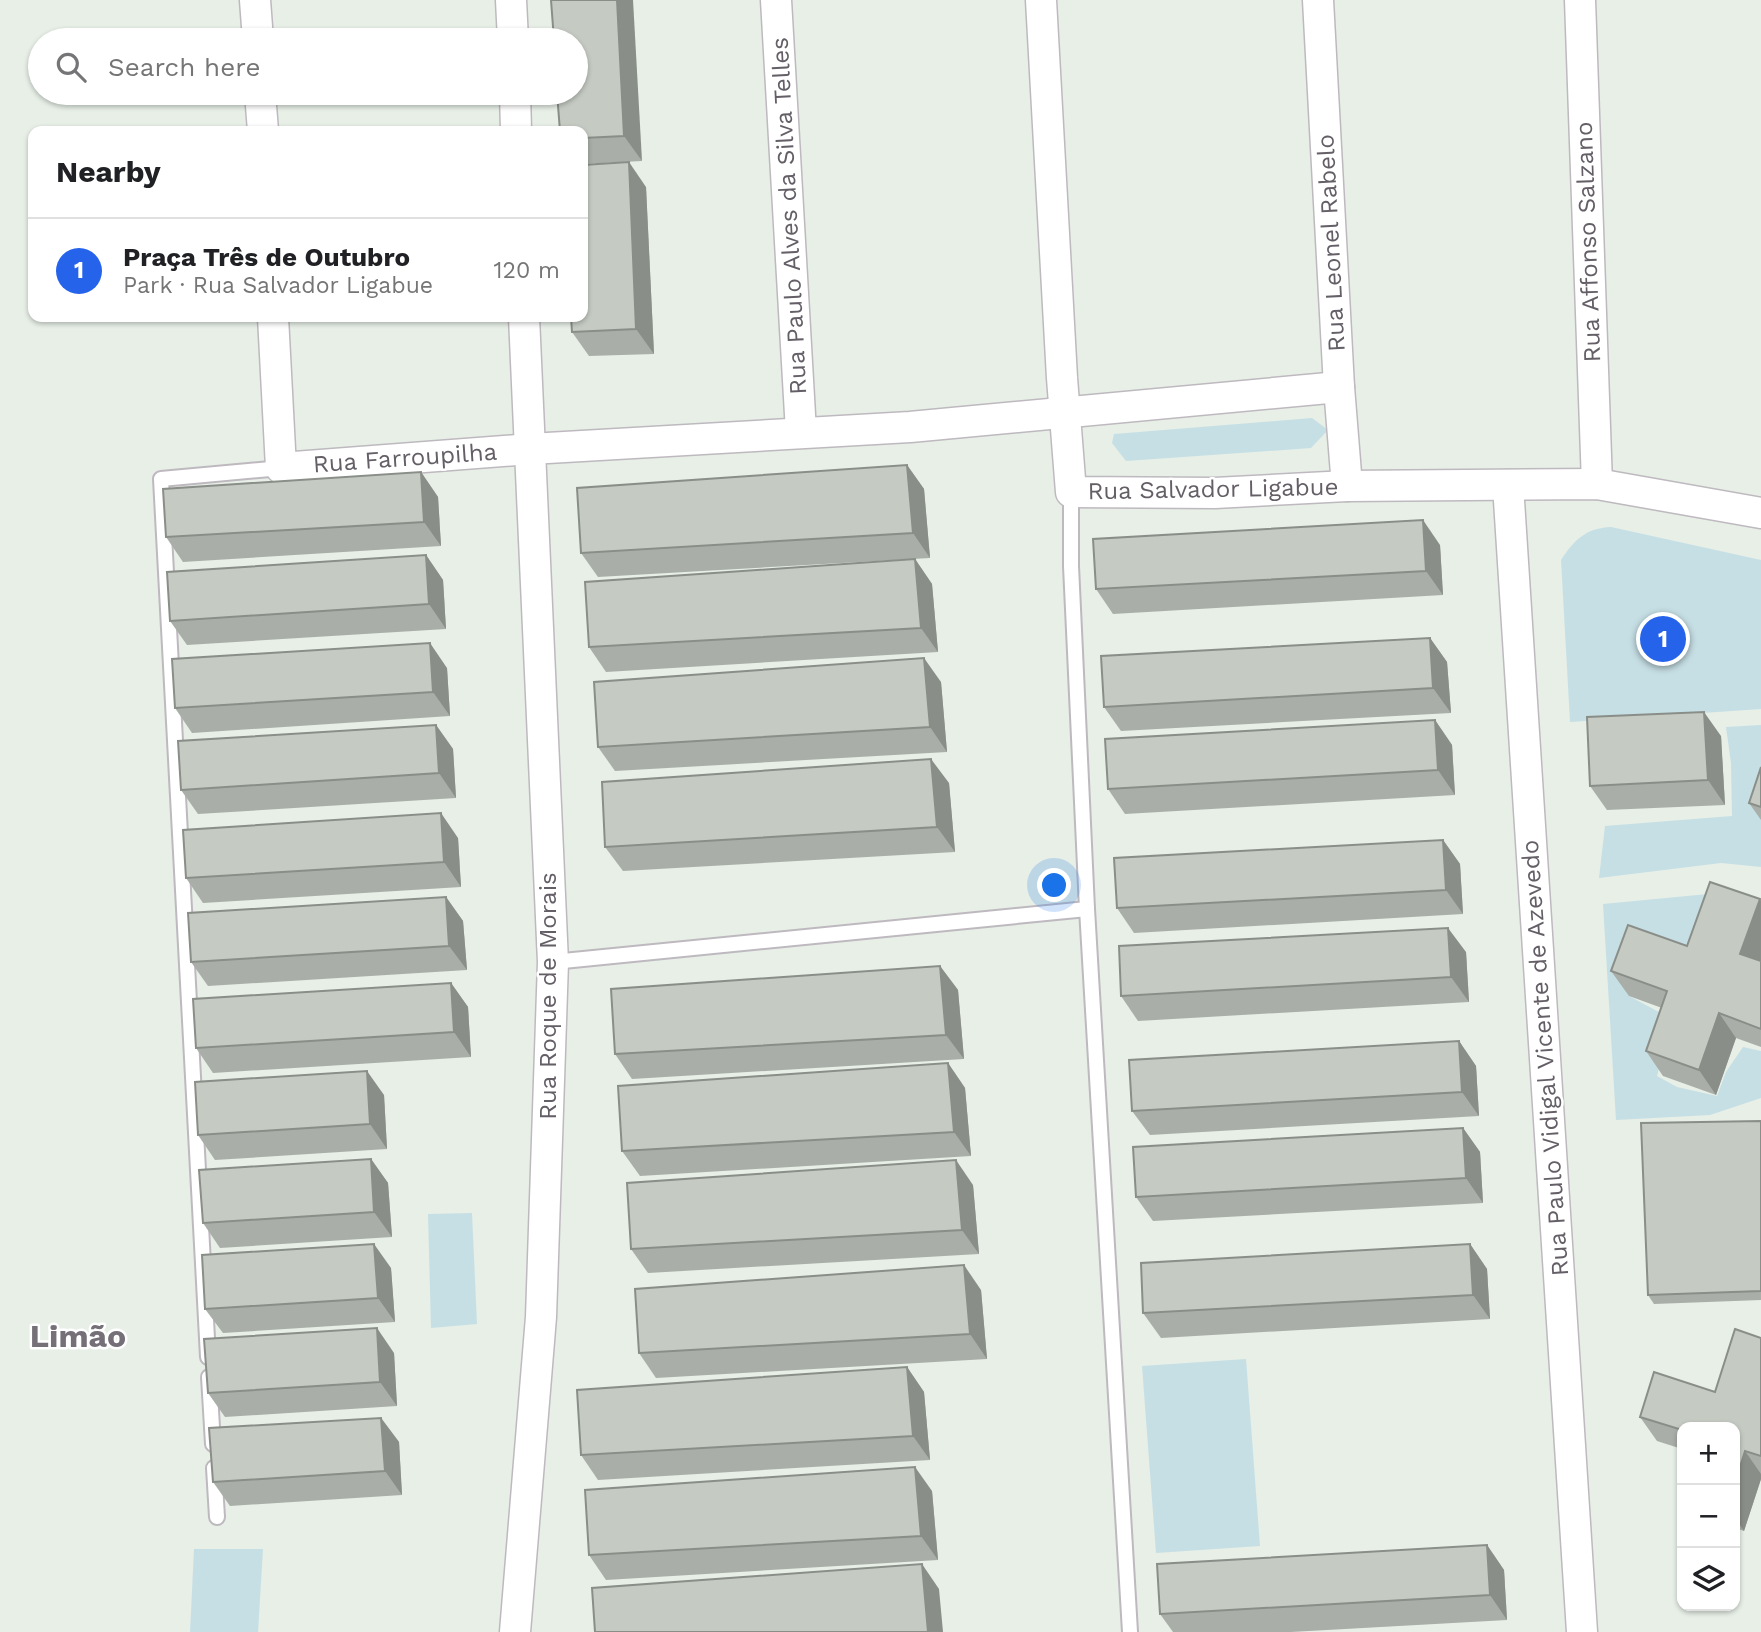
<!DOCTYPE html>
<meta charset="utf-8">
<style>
body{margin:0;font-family:"Work Sans",sans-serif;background:#f6f6f6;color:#202124}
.controls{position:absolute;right:21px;bottom:21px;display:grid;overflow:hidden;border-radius:14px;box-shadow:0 2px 5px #0004}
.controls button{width:63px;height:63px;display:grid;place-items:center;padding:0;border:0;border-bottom:2px solid #e0e0e0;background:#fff;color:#202124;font:35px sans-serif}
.you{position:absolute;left:1055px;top:886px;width:24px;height:24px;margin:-18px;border:5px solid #fff;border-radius:50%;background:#1a73e8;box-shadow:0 0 0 10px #1a73e833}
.badge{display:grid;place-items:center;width:46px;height:46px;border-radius:50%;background:#2563eb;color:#fff;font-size:23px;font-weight:700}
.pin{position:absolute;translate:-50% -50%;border:4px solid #fff;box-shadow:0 2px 7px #0006}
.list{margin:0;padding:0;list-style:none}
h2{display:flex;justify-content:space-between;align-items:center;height:91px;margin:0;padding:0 28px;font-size:30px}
h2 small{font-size:23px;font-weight:400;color:#757577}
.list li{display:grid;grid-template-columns:46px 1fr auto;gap:21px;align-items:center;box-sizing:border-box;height:105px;padding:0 28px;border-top:2px solid #e0e0e0}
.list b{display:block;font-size:26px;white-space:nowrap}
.list p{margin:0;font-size:23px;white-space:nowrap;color:#757577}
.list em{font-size:23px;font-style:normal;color:#757577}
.icon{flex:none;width:38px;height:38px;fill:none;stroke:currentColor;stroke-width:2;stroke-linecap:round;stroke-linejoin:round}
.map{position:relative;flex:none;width:1761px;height:1632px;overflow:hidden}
.search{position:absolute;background:#fff;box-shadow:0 2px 5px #0004;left:28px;top:28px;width:560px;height:77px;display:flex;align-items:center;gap:18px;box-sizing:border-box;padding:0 24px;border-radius:38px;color:#757577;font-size:26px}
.panel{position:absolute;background:#fff;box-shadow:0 2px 5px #0004;left:28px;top:126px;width:560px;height:196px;border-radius:14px}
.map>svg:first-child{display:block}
.green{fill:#c6dfe5}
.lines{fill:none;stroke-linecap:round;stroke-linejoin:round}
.lane-casing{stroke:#beb9bf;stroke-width:18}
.street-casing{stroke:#beb9bf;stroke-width:33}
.lane{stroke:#fff;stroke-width:14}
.street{stroke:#fff;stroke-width:30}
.wall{fill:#a9afa8}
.shaded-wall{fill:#8a8e88}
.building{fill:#c5cbc3;stroke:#8a8e88;stroke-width:2}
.labels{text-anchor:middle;stroke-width:5;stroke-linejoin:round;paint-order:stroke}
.street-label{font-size:24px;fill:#645e66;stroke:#fff}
.district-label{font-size:32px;font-weight:bold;fill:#756f78;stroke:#fff}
</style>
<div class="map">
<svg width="1761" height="1632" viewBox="0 0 1761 1632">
<rect width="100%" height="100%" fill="#e7efe7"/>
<g class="green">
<polygon points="1312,418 1328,430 1311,448 1126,461 1112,443 1114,434"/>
<path d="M1611 527 1761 560V709L1570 722 1561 560C1574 540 1586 528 1611 527Z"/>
<polygon points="1761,725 1761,867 1721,863 1599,878 1605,826 1732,816 1731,763 1726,727"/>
<polygon points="1708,894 1694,954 1629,996 1672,1019 1657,1076 1677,1087 1717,1096 1726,1072 1743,1047 1761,1051 1761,1098 1710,1115 1616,1120 1603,904"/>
<polygon points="472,1213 477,1324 431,1328 428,1214"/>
<polygon points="1246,1359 1260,1546 1156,1553 1142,1366"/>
<polygon points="194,1549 263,1549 258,1632 190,1632"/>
</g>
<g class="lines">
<defs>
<g id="lane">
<polyline points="1071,492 1071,566 1087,909 1130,1632"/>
<polyline points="553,962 1087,909"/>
<polyline points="208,1357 161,479 281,468"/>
<polyline points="209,1377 213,1444"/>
<polyline points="214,1468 217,1517"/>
</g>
<g id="street">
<polyline points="255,0 258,40"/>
<polyline points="511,0 513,40"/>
<polyline points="776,0 801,432"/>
<polyline points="1041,0 1062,378 1071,492 1215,493 1347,486 1597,484 1761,513"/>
<polyline points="1318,0 1339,387 1347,486"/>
<polyline points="1580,0 1597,484"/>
<polyline points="260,93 263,131"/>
<polyline points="515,93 516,131"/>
<polyline points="273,317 281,468 530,449 910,427 1339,387"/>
<polyline points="1508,485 1582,1632"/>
<polyline points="515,1632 541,1317 553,962 524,317"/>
</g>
</defs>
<use href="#lane" class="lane-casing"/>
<use href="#street" class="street-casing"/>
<use href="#lane" class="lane"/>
<use href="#street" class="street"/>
</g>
<g class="wall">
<polygon points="551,0 642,161 583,164 583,131"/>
<polygon points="646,187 654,354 589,356 572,332"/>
<polygon points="907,465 924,489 930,558 598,577 581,553"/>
<polygon points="421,472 438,497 441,546 183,562 166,537"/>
<polygon points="1440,545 1443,595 1113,614 1096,589"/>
<polygon points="426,555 443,580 446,629 187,645 170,621"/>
<polygon points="915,559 932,584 938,652 606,672 589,647"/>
<polygon points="1430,638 1447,662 1451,713 1121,731 1104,707"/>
<polygon points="447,668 450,716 192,733 175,708"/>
<polygon points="941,682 947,752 615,771 598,747"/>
<polygon points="1435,720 1452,745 1455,795 1125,814 1108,789"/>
<polygon points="436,725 453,749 456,798 198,814 181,790"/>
<polygon points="1721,736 1725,805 1607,810 1590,786"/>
<polygon points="1761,767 1761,820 1749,803"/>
<polygon points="949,783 955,852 623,871 605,847"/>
<polygon points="458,838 461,887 203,903 186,878"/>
<polygon points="1443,840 1460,864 1463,914 1134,933 1117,908"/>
<polygon points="446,897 463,921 467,970 208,986 191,962"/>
<polygon points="1760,899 1761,901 1761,1047 1736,1038 1716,1095 1663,1076 1646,1051 1662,1008 1629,996 1611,971 1687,946"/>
<polygon points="1466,952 1469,1002 1138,1021 1121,996"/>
<polygon points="940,966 958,990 964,1059 632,1079 615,1054"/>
<polygon points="451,983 468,1007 471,1057 213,1073 196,1048"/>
<polygon points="1459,1041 1476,1066 1479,1116 1150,1135 1132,1111"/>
<polygon points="948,1063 965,1088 971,1156 640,1176 622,1151"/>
<polygon points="384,1095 387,1149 215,1160 198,1135"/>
<polygon points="1761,1121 1761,1300 1654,1304 1648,1295"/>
<polygon points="1463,1128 1480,1152 1483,1203 1153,1221 1136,1197"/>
<polygon points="371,1159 388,1183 392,1237 220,1248 203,1223"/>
<polygon points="973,1185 979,1254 648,1273 631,1249"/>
<polygon points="1470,1244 1487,1269 1490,1319 1161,1338 1143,1313"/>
<polygon points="391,1268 395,1322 223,1333 205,1309"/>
<polygon points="981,1290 987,1359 656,1378 639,1353"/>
<polygon points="1761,1338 1761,1479 1744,1531 1735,1528 1735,1427 1682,1427 1682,1449 1657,1441 1640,1417 1715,1392"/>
<polygon points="394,1353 397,1406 225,1417 208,1393"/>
<polygon points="907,1367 924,1392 930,1460 598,1480 581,1455"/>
<polygon points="381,1418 399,1442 402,1495 230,1506 213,1482"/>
<polygon points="932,1491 938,1560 606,1580 589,1555"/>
<polygon points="1487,1545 1504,1570 1507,1620 1291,1632 1173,1632 1160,1614"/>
</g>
<g class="shaded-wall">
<polygon points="617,0 633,0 642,161 624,136"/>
<polygon points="629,162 646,187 654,354 636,329"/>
<polygon points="907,465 924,489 930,558 913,533"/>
<polygon points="421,472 438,497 441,546 424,522"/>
<polygon points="1423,520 1440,545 1443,595 1426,571"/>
<polygon points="426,555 443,580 446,629 429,604"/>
<polygon points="915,559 932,584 938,652 921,628"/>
<polygon points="1430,638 1447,662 1451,713 1433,688"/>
<polygon points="430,643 447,668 450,716 433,692"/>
<polygon points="924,658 941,682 947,752 930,727"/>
<polygon points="1704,712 1721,736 1725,805 1708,780"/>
<polygon points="1435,720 1452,745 1455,795 1438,770"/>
<polygon points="436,725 453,749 456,798 439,773"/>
<polygon points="931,759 949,783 955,852 937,827"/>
<polygon points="441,813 458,838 461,887 444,862"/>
<polygon points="1443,840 1460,864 1463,914 1446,890"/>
<polygon points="446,897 463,921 467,970 449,946"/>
<polygon points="1760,899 1761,901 1761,969 1740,954"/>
<polygon points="1448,928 1466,952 1469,1002 1451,977"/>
<polygon points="940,966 958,990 964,1059 946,1035"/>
<polygon points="451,983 468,1007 471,1057 454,1032"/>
<polygon points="1719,1013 1736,1038 1716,1095 1699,1070"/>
<polygon points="1459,1041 1476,1066 1479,1116 1462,1092"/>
<polygon points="948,1063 965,1088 971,1156 954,1132"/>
<polygon points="367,1071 384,1095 387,1149 370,1124"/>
<polygon points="1463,1128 1480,1152 1483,1203 1466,1178"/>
<polygon points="371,1159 388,1183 392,1237 374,1212"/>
<polygon points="956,1160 973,1185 979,1254 962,1230"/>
<polygon points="374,1244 391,1268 395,1322 378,1298"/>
<polygon points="1470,1244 1487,1269 1490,1319 1473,1295"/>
<polygon points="964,1265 981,1290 987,1359 970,1334"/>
<polygon points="377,1328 394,1353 397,1406 380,1382"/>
<polygon points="907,1367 924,1392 930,1460 913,1436"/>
<polygon points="381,1418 399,1442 402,1495 385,1471"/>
<polygon points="1745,1451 1761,1474 1761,1479 1744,1531 1735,1518 1735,1483"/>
<polygon points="915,1467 932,1491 938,1560 921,1536"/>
<polygon points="1487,1545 1504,1570 1507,1620 1490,1595"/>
<polygon points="922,1564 939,1589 943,1632 928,1632"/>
</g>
<g class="building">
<polygon points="551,0 617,0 624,136 583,138 583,131 560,131 557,93 576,93 576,40 554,40"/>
<polygon points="629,162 636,329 572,332 571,317 583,317 583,165"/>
<polygon points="907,465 913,533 581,553 577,488"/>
<polygon points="421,472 424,522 166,537 163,489"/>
<polygon points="1423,520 1426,571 1096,589 1093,539"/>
<polygon points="426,555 429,604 170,621 167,572"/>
<polygon points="915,559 921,628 589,647 585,582"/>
<polygon points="1430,638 1433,688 1104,707 1101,656"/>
<polygon points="430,643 433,692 175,708 172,659"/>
<polygon points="924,658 930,727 598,747 594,682"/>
<polygon points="1704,712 1708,780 1590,786 1587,717"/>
<polygon points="1435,720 1438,770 1108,789 1105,739"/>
<polygon points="436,725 439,773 181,790 178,741"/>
<polygon points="931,759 937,827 605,847 602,782"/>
<polygon points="1761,767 1761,807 1749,803"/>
<polygon points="441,813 444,862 186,878 183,830"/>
<polygon points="1443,840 1446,890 1117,908 1114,858"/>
<polygon points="1710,882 1760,899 1740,954 1761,961 1761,1029 1719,1013 1699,1070 1646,1051 1667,991 1611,971 1628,925 1687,946"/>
<polygon points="446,897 449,946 191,962 188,913"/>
<polygon points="1448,928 1451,977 1121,996 1119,946"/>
<polygon points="940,966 946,1035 615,1054 611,989"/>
<polygon points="451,983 454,1032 196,1048 193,999"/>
<polygon points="1459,1041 1462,1092 1132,1111 1129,1060"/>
<polygon points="948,1063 954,1132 622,1151 618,1086"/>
<polygon points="367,1071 370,1124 198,1135 195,1082"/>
<polygon points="1761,1121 1761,1291 1648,1295 1641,1123"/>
<polygon points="1463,1128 1466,1178 1136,1197 1133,1147"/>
<polygon points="371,1159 374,1212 203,1223 199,1170"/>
<polygon points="956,1160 962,1230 631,1249 627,1183"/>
<polygon points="374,1244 378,1298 205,1309 202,1255"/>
<polygon points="1470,1244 1473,1295 1143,1313 1141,1263"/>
<polygon points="964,1265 970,1334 639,1353 635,1289"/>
<polygon points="377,1328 380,1382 208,1393 204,1339"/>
<polygon points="1735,1329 1761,1338 1761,1456 1745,1451 1735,1483 1735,1427 1682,1427 1682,1430 1640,1417 1654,1372 1715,1392"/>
<polygon points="907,1367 913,1436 581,1455 577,1390"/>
<polygon points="381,1418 385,1471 213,1482 209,1428"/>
<polygon points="915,1467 921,1536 589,1555 585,1490"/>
<polygon points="1487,1545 1490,1595 1160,1614 1157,1564"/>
<polygon points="922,1564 928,1632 595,1632 592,1588"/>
</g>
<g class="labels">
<g class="street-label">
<text transform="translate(789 216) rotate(-93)" y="8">Rua Paulo Alves da Silva Telles</text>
<text transform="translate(1588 242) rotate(-92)" y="8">Rua Affonso Salzano</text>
<text transform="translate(1331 243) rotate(-93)" y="8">Rua Leonel Rabelo</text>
<text transform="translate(405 458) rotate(-4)" y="8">Rua Farroupilha</text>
<text transform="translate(1213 489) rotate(-1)" y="8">Rua Salvador Ligabue</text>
<text transform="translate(548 996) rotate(-90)" y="8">Rua Roque de Morais</text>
<text transform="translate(1545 1058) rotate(-94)" y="8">Rua Paulo Vidigal Vicente de Azevedo</text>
</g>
<g class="district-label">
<text x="78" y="1347">Limão</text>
</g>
</g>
</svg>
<div class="controls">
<button>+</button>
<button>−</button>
<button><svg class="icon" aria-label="layers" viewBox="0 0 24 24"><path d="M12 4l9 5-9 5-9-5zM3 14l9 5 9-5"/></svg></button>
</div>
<div class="you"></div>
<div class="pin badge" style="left:1663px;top:639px">1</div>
<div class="search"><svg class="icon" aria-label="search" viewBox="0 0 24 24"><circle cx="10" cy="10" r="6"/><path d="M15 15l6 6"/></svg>Search here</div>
<section class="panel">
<h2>Nearby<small></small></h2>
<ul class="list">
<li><span class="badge">1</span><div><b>Praça Três de Outubro</b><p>Park · Rua Salvador Ligabue</p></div><em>120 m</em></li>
</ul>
</section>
</div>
